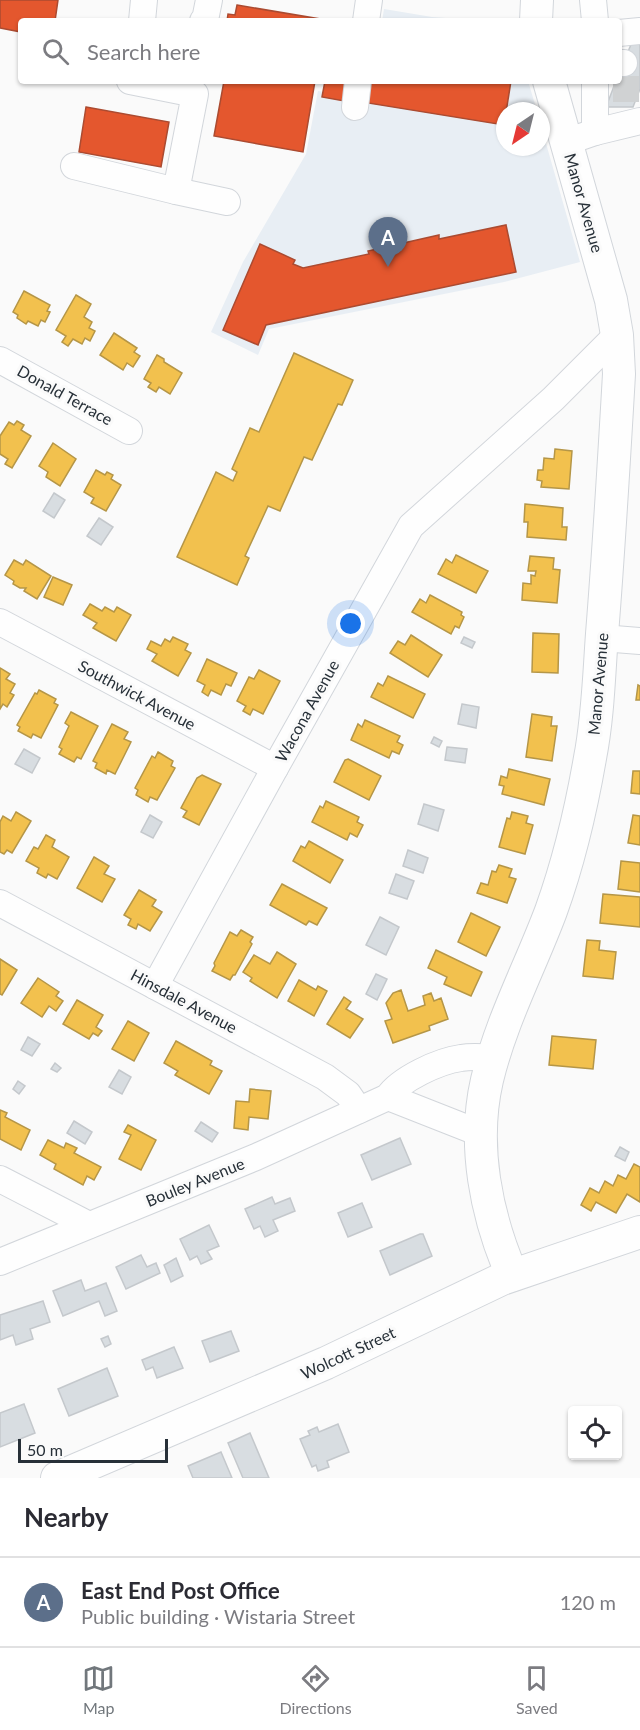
<!DOCTYPE html>
<meta charset="utf-8">
<style>
body{margin:0;font-family:Lato,sans-serif;background:#f2f2f3;color:#2b2b33}
.controls{position:absolute;right:18px;bottom:18px;display:grid;overflow:hidden;border-radius:6px;box-shadow:0 2px 4px #0004}
.controls button{width:54px;height:54px;display:grid;place-items:center;padding:0;border:0;border-bottom:2px solid #e1e1e2;background:#fff;color:#2b2b33;font:30px sans-serif}
.compass{position:absolute;left:496px;top:102px;width:54px;height:54px;border-radius:50%;background:#fff;box-shadow:0 2px 4px #0004;rotate:215deg}
.scale{position:absolute;left:18px;bottom:15px;width:150px;box-sizing:border-box;padding-left:6px;border:3px solid #273038;border-top:0;font-size:16px;line-height:21px;white-space:nowrap;color:#273038;-webkit-text-stroke:4px #fafafa;paint-order:stroke}
.you{position:absolute;left:351px;top:624px;width:21px;height:21px;margin:-15px;border:4px solid #fff;border-radius:50%;background:#1a73e8;box-shadow:0 0 0 9px #1a73e833}
.badge{display:grid;place-items:center;width:39px;height:39px;border-radius:50%;background:#71777c;color:#fff;font-size:20px;font-weight:700}
.pin{position:absolute;translate:-50% -50px;filter:drop-shadow(0 2px 3px #0008)}
.pin::after{content:'';position:absolute;top:32px;width:21px;height:18px;background:inherit;clip-path:polygon(0 0,100% 0,50% 100%)}
.list{margin:0;padding:0;list-style:none}
h2{display:flex;justify-content:space-between;align-items:center;height:78px;margin:0;padding:0 24px;font-size:26px}
h2 small{font-size:20px;font-weight:400;color:#7c7c81}
.list li{display:grid;grid-template-columns:39px 1fr auto;gap:18px;align-items:center;box-sizing:border-box;height:90px;padding:0 24px;border-top:2px solid #e1e1e2}
.list b{display:block;font-size:22px;white-space:nowrap}
.list p{margin:0;font-size:20px;white-space:nowrap;color:#7c7c81}
.list em{font-size:20px;font-style:normal;color:#7c7c81}
.icon{flex:none;width:33px;height:33px;fill:none;stroke:currentColor;stroke-width:2;stroke-linecap:round;stroke-linejoin:round}
.map{position:relative;flex:none;width:640px;height:1478px;overflow:hidden}
.search{position:absolute;background:#fff;box-shadow:0 2px 4px #0004;left:18px;right:18px;top:18px;height:66px;display:flex;align-items:center;gap:15px;box-sizing:border-box;padding:0 21px;border-radius:6px;color:#7c7c81;font-size:22px}
.sheet{height:168px;background:#fff}
nav{display:flex;justify-content:space-around;align-items:center;box-sizing:border-box;height:84px;border-top:2px solid #e1e1e2;background:#fff;font-size:16px;color:#7c7c81}
nav a{display:grid;justify-items:center;gap:3px}
nav .on{color:#71777c}
.map>svg:first-child{display:block}
.built{fill:#e8eef4}
.homes{fill:#f2c14e;stroke:#b59647;stroke-width:1.5}
.shops{fill:#e4572e;stroke:#ab4b31;stroke-width:1.5}
.building{fill:#d8dde1;stroke:#c4c8cc;stroke-width:1.5}
.lines{fill:none;stroke-linecap:round;stroke-linejoin:round}
.minor-tunnel{stroke:#d0d2d3;stroke-width:26;stroke-dasharray:26 13;stroke-linecap:butt}
.minor-casing{stroke:#d2d6db;stroke-width:28}
.major-casing{stroke:#d2d6db;stroke-width:34}
.minor{stroke:#fefefe;stroke-width:26}
.major{stroke:#fefefe;stroke-width:32}
.labels{text-anchor:middle;stroke-width:6;stroke-linejoin:round;paint-order:stroke}
.street-label{font-size:16px;fill:#273038;stroke:#fafafa}
</style>
<div class="map">
<svg width="640" height="1478" viewBox="0 0 640 1478">
<rect width="100%" height="100%" fill="#fafafa"/>
<g class="built">
<polygon points="384,9 432,17 488,21 382,21"/>
<polygon points="372,81 528,81 537,111 505,111 505,147 541,147 541,126 580,262 504,282 269,329 258,355 211,332 243,262 306,154 318,91 369,99"/>
</g>
<g class="homes">
<polygon points="24,291 50,305 47,311 50,312 45,322 41,320 38,326 28,321 26,324 17,318 18,315 13,312"/>
<polygon points="76,295 91,304 84,317 92,322 89,328 95,331 90,341 85,338 82,344 73,339 68,346 62,342 66,336 56,330"/>
<polygon points="114,333 137,348 134,352 140,356 133,367 127,363 123,370 100,355"/>
<polygon points="294,353 353,380 342,405 338,404 312,460 304,457 280,511 268,506 245,556 249,558 237,585 177,557 216,472 233,481 237,472 232,469 250,428 259,432"/>
<polygon points="157,355 164,359 164,362 182,373 170,394 159,387 156,392 148,387 151,383 144,379"/>
<polygon points="17,421 24,425 21,430 31,436 12,468 5,464 8,459 0,454 0,436 9,422 14,425"/>
<polygon points="53,443 76,459 60,486 46,477 48,472 39,466"/>
<polygon points="555,449 572,451 569,489 541,487 542,481 537,480 538,470 543,470 544,458 554,459"/>
<polygon points="96,470 105,475 107,472 113,475 111,479 121,485 106,511 91,503 94,498 84,492"/>
<polygon points="525,504 563,508 562,527 567,527 566,540 527,537 528,522 524,522"/>
<polygon points="456,555 488,571 476,593 438,574 446,559 452,563"/>
<polygon points="530,556 554,558 553,569 560,570 557,603 522,600 523,583 531,584 531,575 535,576 536,571 528,571"/>
<polygon points="14,560 23,565 26,560 51,576 37,599 24,591 26,588 20,588 13,584 14,581 5,575"/>
<polygon points="53,577 72,585 63,605 44,597"/>
<polygon points="430,595 462,612 461,615 464,617 459,628 455,626 451,634 412,612 420,599 426,603"/>
<polygon points="90,604 102,611 105,607 114,612 117,607 131,615 116,641 93,628 97,623 83,615"/>
<polygon points="533,633 559,634 558,673 532,672"/>
<polygon points="411,635 442,655 428,677 390,653 398,641 405,645"/>
<polygon points="173,637 188,644 185,650 191,653 178,676 152,661 157,654 147,649 151,641 161,646 165,639 170,642"/>
<polygon points="207,659 237,673 231,686 226,684 221,695 211,690 208,696 202,692 205,685 197,681"/>
<polygon points="0,668 10,674 6,679 15,684 10,693 14,695 7,707 3,704 0,709"/>
<polygon points="259,670 280,681 263,714 253,709 250,715 243,711 246,706 237,701 249,677 254,679"/>
<polygon points="388,676 425,694 413,718 371,697 378,683 383,686"/>
<polygon points="638,685 640,686 640,700 636,700"/>
<polygon points="39,690 56,699 54,703 58,705 41,738 33,734 31,738 18,731 20,727 17,725 35,693 37,694"/>
<polygon points="71,712 98,726 81,759 77,757 74,762 59,754 62,749 59,747 69,726 65,723"/>
<polygon points="532,714 552,717 551,726 557,726 552,761 526,757"/>
<polygon points="365,720 400,736 397,742 403,745 399,754 392,751 389,758 351,740 358,724 362,727"/>
<polygon points="112,724 128,732 124,739 131,742 115,774 107,770 106,774 95,768 97,763 93,761"/>
<polygon points="158,752 173,761 171,766 175,768 157,800 150,797 148,802 136,795 138,790 135,788 152,756 155,758"/>
<polygon points="348,759 381,776 369,800 334,782 345,760"/>
<polygon points="509,769 550,779 544,805 502,794 504,786 499,785 501,776 507,778"/>
<polygon points="633,771 640,771 640,794 631,793"/>
<polygon points="202,775 221,784 199,825 183,817 187,811 181,808 197,778"/>
<polygon points="326,801 359,817 357,822 363,825 357,837 350,833 347,840 312,822 320,806 323,808"/>
<polygon points="16,812 31,821 12,853 7,850 4,854 0,852 0,822 3,816 11,821"/>
<polygon points="512,812 528,816 526,823 533,825 525,854 499,847 507,818 510,819"/>
<polygon points="633,815 640,816 640,845 628,843"/>
<polygon points="46,835 55,840 52,847 69,857 57,879 48,874 46,878 37,873 39,868 26,861 34,847 38,849"/>
<polygon points="309,841 343,860 330,883 293,861 301,846 305,848"/>
<polygon points="94,857 109,866 104,874 115,879 102,902 77,888"/>
<polygon points="621,861 640,863 640,892 618,889"/>
<polygon points="499,865 512,869 509,877 516,879 507,903 477,893 481,883 488,885 492,871 496,872"/>
<polygon points="282,884 327,908 317,925 309,921 306,925 270,905"/>
<polygon points="139,890 156,900 152,906 162,912 150,931 138,924 136,929 128,925 131,919 124,915"/>
<polygon points="603,894 640,897 640,927 600,923"/>
<polygon points="471,913 500,927 486,956 458,942"/>
<polygon points="241,930 253,937 250,942 252,944 235,975 233,975 230,980 212,971 215,966 214,963 230,932 237,936"/>
<polygon points="587,940 600,941 599,950 616,952 613,979 583,976"/>
<polygon points="436,950 482,972 471,996 444,984 447,977 428,968"/>
<polygon points="277,952 296,964 277,998 250,981 252,978 243,972 254,955 270,964"/>
<polygon points="0,959 17,970 2,995 0,994"/>
<polygon points="38,978 59,992 56,996 63,1001 56,1011 49,1006 42,1017 21,1003"/>
<polygon points="299,980 316,990 318,986 327,991 314,1016 288,1001"/>
<polygon points="401,990 408,1011 425,1005 423,996 431,993 434,1001 441,998 448,1019 429,1026 430,1030 393,1043 385,1021 392,1019 386,1003 393,993"/>
<polygon points="344,997 351,1002 346,1009 363,1019 350,1038 327,1024"/>
<polygon points="77,1000 103,1015 96,1027 102,1031 98,1036 93,1033 89,1039 63,1024"/>
<polygon points="128,1021 149,1033 134,1061 112,1049"/>
<polygon points="552,1036 596,1040 593,1069 549,1065"/>
<polygon points="176,1041 212,1061 210,1065 222,1071 209,1094 175,1075 178,1071 164,1063"/>
<polygon points="250,1089 271,1091 268,1119 249,1117 248,1130 234,1128 236,1101 249,1102"/>
<polygon points="0,1110 7,1113 5,1117 30,1130 21,1150 0,1139"/>
<polygon points="128,1125 156,1140 141,1170 119,1159 131,1135 124,1132"/>
<polygon points="48,1140 64,1148 66,1143 77,1148 74,1153 101,1167 94,1180 87,1176 83,1185 54,1169 56,1164 40,1155"/>
<polygon points="634,1164 640,1167 640,1202 627,1194 616,1213 596,1202 591,1211 581,1205 590,1188 599,1193 605,1181 613,1186 618,1175 626,1179"/>
</g>
<g class="shops">
<polygon points="0,0 58,0 55,21 21,21 21,32 0,28"/>
<polygon points="237,5 326,20 326,21 227,21 228,14 235,15"/>
<polygon points="224,81 315,81 303,152 214,136"/>
<polygon points="325,81 348,81 344,101 322,97"/>
<polygon points="371,81 511,81 504,125 368,103"/>
<polygon points="86,107 169,122 161,167 79,152"/>
<polygon points="506,225 516,272 266,325 258,345 223,330 260,244 295,260 293,264 303,268 369,254 368,251 439,235 439,239"/>
</g>
<g class="building">
<polygon points="634,37 640,37 640,89 633,107 606,107 616,81 619,81 619,74"/>
<polygon points="54,493 65,500 54,518 43,511"/>
<polygon points="99,518 113,527 101,545 87,536"/>
<polygon points="464,637 475,642 472,648 461,643"/>
<polygon points="462,704 479,707 476,728 458,724"/>
<polygon points="434,737 442,741 439,747 431,743"/>
<polygon points="447,747 467,749 465,763 445,760"/>
<polygon points="24,749 40,758 32,773 15,764"/>
<polygon points="424,804 444,810 438,831 418,824"/>
<polygon points="150,815 162,822 153,838 141,832"/>
<polygon points="408,850 428,858 423,873 403,866"/>
<polygon points="396,874 414,881 407,899 389,893"/>
<polygon points="380,917 399,927 386,955 366,945"/>
<polygon points="376,974 387,979 377,1000 366,994"/>
<polygon points="28,1037 40,1044 32,1056 21,1050"/>
<polygon points="55,1063 61,1068 57,1072 51,1069"/>
<polygon points="119,1070 131,1077 122,1094 109,1087"/>
<polygon points="18,1081 25,1086 19,1094 13,1089"/>
<polygon points="74,1121 92,1132 85,1144 67,1133"/>
<polygon points="201,1122 218,1133 212,1142 195,1131"/>
<polygon points="400,1138 411,1164 372,1180 361,1155"/>
<polygon points="620,1147 629,1152 625,1161 615,1156"/>
<polygon points="272,1197 275,1204 290,1198 295,1211 273,1220 278,1231 265,1237 260,1226 254,1229 245,1209"/>
<polygon points="362,1203 372,1227 348,1237 338,1213"/>
<polygon points="209,1225 219,1246 207,1251 212,1259 201,1264 197,1256 190,1260 180,1239"/>
<polygon points="420,1234 423,1234 432,1256 390,1275 380,1251"/>
<polygon points="141,1255 147,1267 156,1263 160,1273 126,1289 116,1267"/>
<polygon points="176,1258 183,1276 171,1282 164,1265"/>
<polygon points="81,1280 85,1291 106,1283 117,1311 105,1316 99,1301 63,1316 53,1291"/>
<polygon points="43,1301 50,1322 30,1329 33,1339 16,1345 13,1335 0,1340 0,1315"/>
<polygon points="231,1331 239,1351 210,1362 202,1341"/>
<polygon points="108,1336 111,1344 105,1347 101,1339"/>
<polygon points="174,1347 183,1368 157,1378 153,1367 146,1370 142,1360"/>
<polygon points="107,1368 118,1396 69,1416 58,1389"/>
<polygon points="24,1404 35,1433 0,1447 0,1413"/>
<polygon points="338,1424 349,1452 327,1461 329,1467 318,1471 316,1465 312,1467 300,1439 310,1435 308,1431 317,1427 319,1432"/>
<polygon points="250,1433 269,1478 243,1478 228,1443"/>
<polygon points="221,1452 232,1478 193,1478 188,1466"/>
</g>
<g class="lines">
<polyline class="minor-tunnel" points="613,89 640,89"/>
<defs>
<g id="minor">
<polyline points="593,0 595,21"/>
<polyline points="142,21 144,0"/>
<polyline points="203,21 205,20 209,0"/>
<polyline points="366,21 369,0"/>
<polyline points="619,33 640,31"/>
<polyline points="619,63 624,63"/>
<polyline points="595,81 595,132"/>
<polyline points="355,107 358,81"/>
<polyline points="566,142 595,132 640,121"/>
<polyline points="74,166 176,191 195,94 130,81"/>
<polyline points="176,191 227,202"/>
<polyline points="0,360 129,431"/>
<polyline points="0,622 275,768"/>
<polyline points="602,638 640,641"/>
<polyline points="0,903 325,1077 348,1094 359,1110"/>
<polyline points="155,986 275,768 411,526 553,399 617,335"/>
<polyline points="388,1097 482,1134"/>
<polyline points="0,1179 89,1225"/>
<path d="M0 1262 256 1157 388 1097C400 1079 439 1061 461 1058 472 1056 483 1057 494 1058"/>
</g>
<g id="major">
<polyline points="536,21 537,0"/>
<path d="M512 1275C486 1215 472 1145 487 1080 501 1021 530 967 551 911 569 861 581 810 590 758 598 717 599 675 602 634 609 547 614 461 619 374L617 335 611 300 549 81"/>
<polyline points="57,1478 326,1363 502,1279 640,1232"/>
</g>
</defs>
<use href="#minor" class="minor-casing"/>
<use href="#major" class="major-casing"/>
<use href="#minor" class="minor"/>
<use href="#major" class="major"/>
</g>
<g class="labels">
<g class="street-label">
<text transform="translate(584 203) rotate(74)" y="6">Manor Avenue</text>
<text transform="translate(65 395) rotate(29)" y="6">Donald Terrace</text>
<text transform="translate(598 684) rotate(-85)" y="6">Manor Avenue</text>
<text transform="translate(137 695) rotate(28)" y="6">Southwick Avenue</text>
<text transform="translate(307 711) rotate(-61)" y="6">Wacona Avenue</text>
<text transform="translate(184 1001) rotate(28)" y="6">Hinsdale Avenue</text>
<text transform="translate(195 1182) rotate(-22)" y="6">Bouley Avenue</text>
<text transform="translate(348 1353) rotate(-25)" y="6">Wolcott Street</text>
</g>
</g>
</svg>
<div class="controls">
<button><svg class="icon" aria-label="locate" viewBox="0 0 24 24"><circle cx="12" cy="12" r="6"/><path d="M12 2v4M12 18v4M2 12h4M18 12h4"/></svg></button>
</div>
<svg class="compass" viewBox="-18 -18 36 36"><path d="M0-13l5 13h-10z" fill="#e53935"/><path d="M0 13l5-13h-10z" fill="#7c7c81"/></svg>
<div class="scale">50 m</div>
<div class="you"></div>
<div class="pin badge" style="left:388px;top:267px;background:#5c6f8a">A</div>
<div class="search"><svg class="icon" aria-label="search" viewBox="0 0 24 24"><circle cx="10" cy="10" r="6"/><path d="M15 15l6 6"/></svg>Search here</div>
</div>
<section class="sheet">
<h2>Nearby<small></small></h2>
<ul class="list">
<li><span class="badge" style="background:#5c6f8a">A</span><div><b>East End Post Office</b><p>Public building · Wistaria Street</p></div><em>120 m</em></li>
</ul>
</section>
<nav>
<a class="on"><svg class="icon" aria-label="map" viewBox="0 0 24 24"><path d="M3 6l6-2 6 2 6-2v14l-6 2-6-2-6 2zM9 4v14M15 6v14"/></svg>Map</a>
<a><svg class="icon" aria-label="directions" viewBox="0 0 24 24"><path d="M12 3l9 9-9 9-9-9zM9 14v-3h6M13 9l2 2-2 2"/></svg>Directions</a>
<a><svg class="icon" aria-label="saved" viewBox="0 0 24 24"><path d="M7 4h10v16l-5-4-5 4z"/></svg>Saved</a>
</nav>
